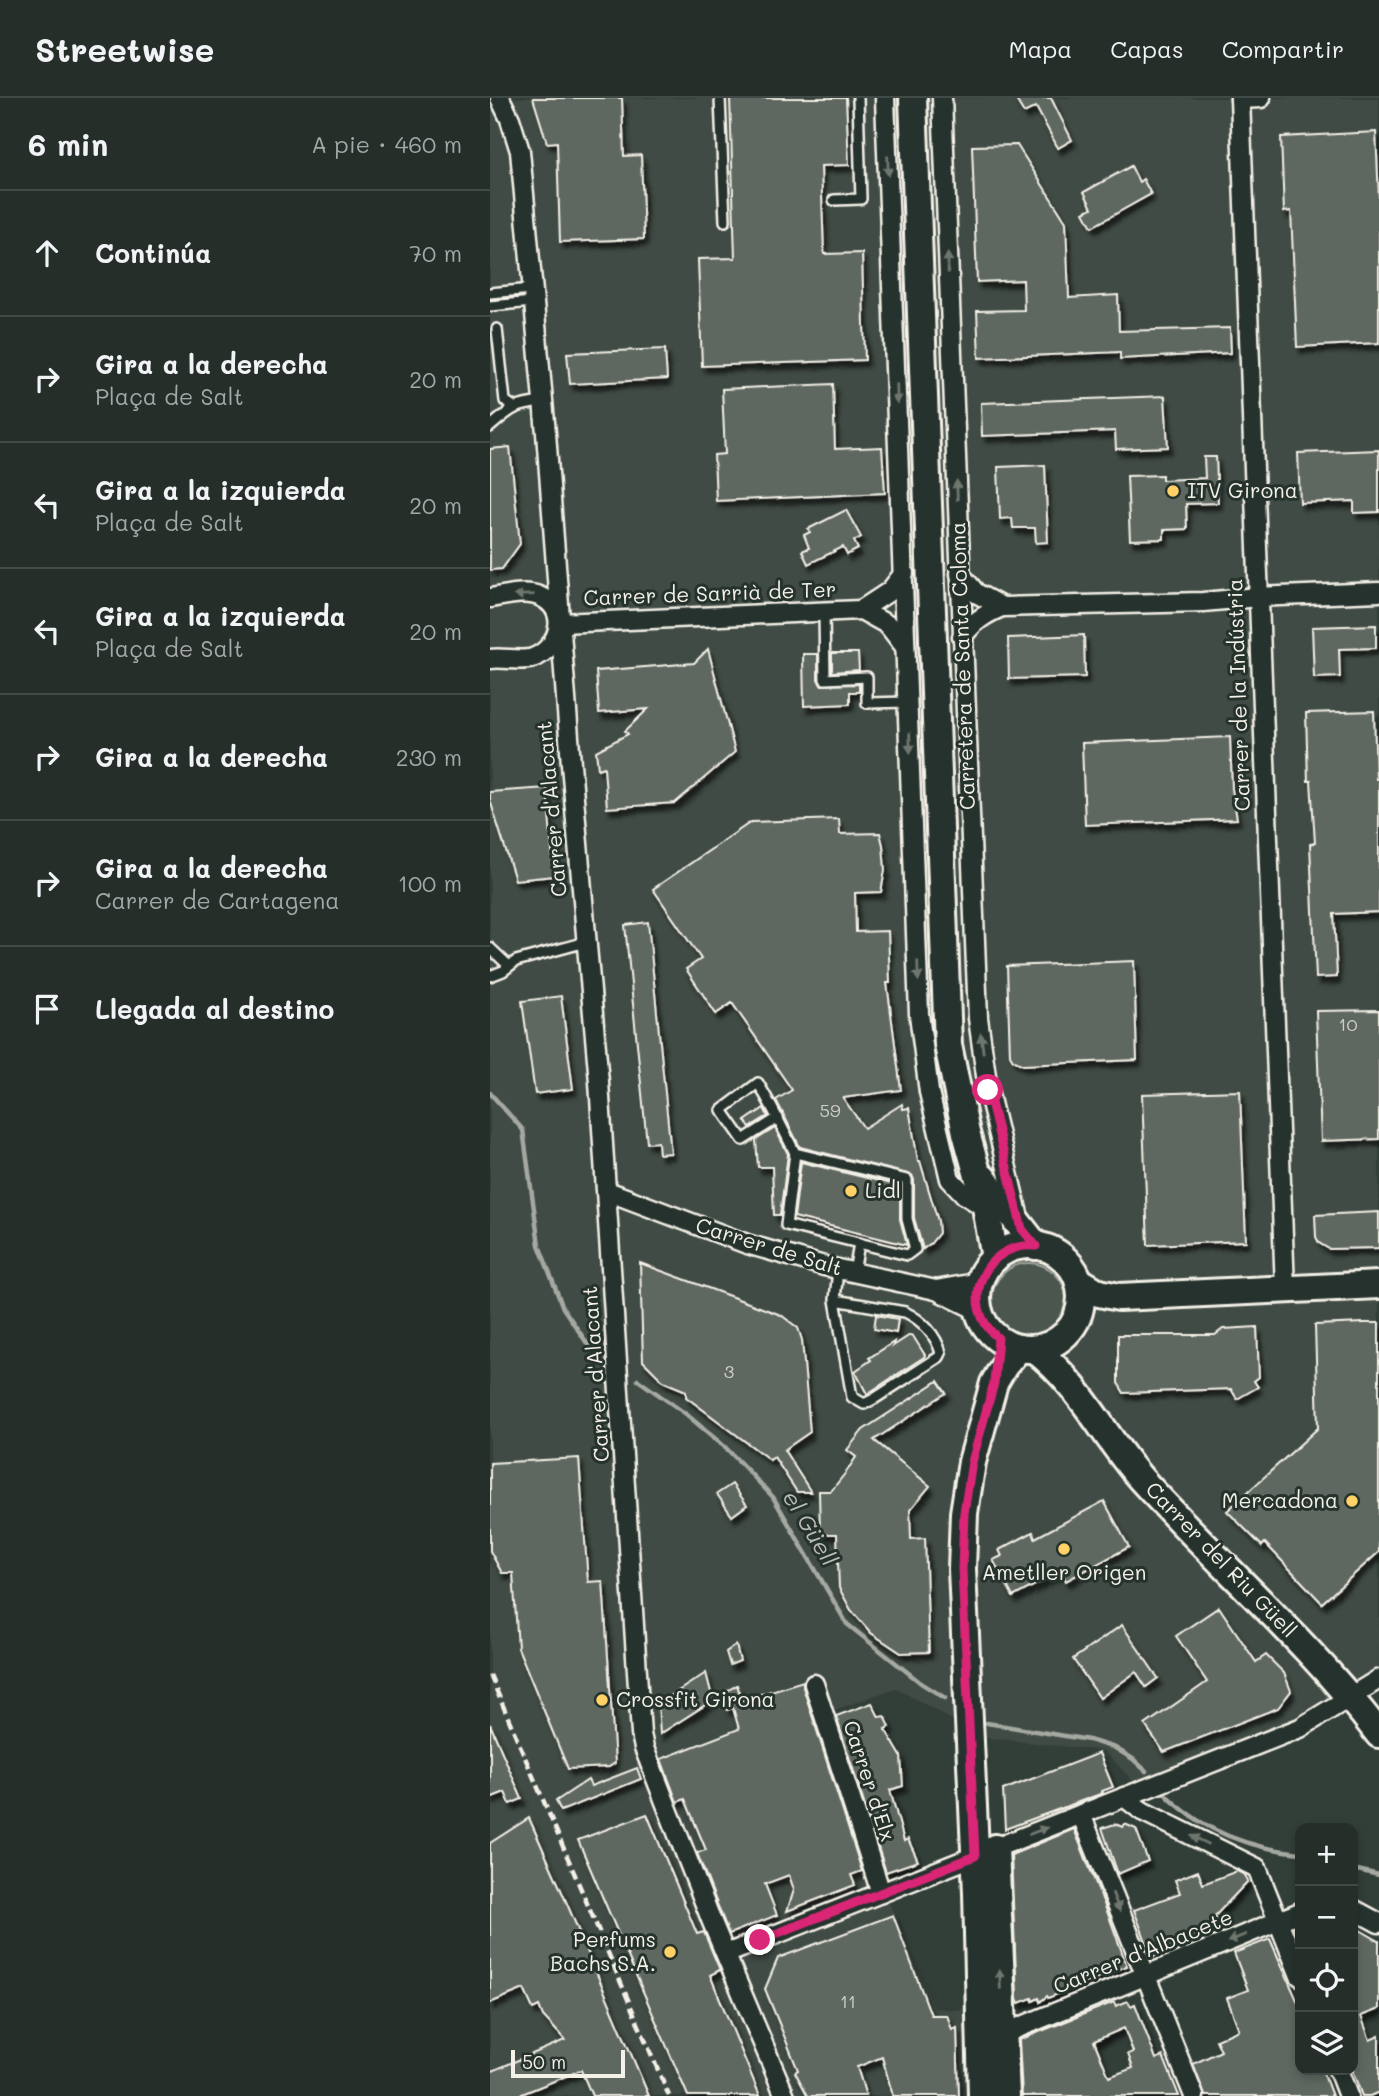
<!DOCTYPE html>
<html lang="es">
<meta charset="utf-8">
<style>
body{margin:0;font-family:Mali,sans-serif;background:#2e3632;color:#f1f3f6}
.controls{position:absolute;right:21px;bottom:21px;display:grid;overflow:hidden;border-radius:14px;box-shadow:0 4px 10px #0003}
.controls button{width:63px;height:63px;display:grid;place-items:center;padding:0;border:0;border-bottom:2px solid #424a47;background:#262e2a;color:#f1f3f6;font:35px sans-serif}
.scale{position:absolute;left:21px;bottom:18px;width:114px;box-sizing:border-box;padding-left:7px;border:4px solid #f4f1e8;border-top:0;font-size:19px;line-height:24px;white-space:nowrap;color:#f4f1e8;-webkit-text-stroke:5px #26332d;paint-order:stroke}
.stop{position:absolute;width:21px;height:21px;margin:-16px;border:5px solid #db2777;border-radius:50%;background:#fff}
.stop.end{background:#db2777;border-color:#fff;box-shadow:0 2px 7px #0008}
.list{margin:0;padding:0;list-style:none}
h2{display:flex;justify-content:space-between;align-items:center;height:91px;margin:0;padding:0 28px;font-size:30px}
h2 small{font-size:23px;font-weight:400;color:#a4a8a8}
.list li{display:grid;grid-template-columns:46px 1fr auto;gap:21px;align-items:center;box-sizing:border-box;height:126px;padding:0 28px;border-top:2px solid #424a47}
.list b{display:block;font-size:26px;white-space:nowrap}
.list p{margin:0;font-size:23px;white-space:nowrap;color:#a4a8a8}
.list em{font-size:23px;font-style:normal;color:#a4a8a8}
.icon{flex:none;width:38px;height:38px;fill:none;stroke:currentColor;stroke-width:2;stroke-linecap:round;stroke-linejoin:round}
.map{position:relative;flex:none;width:889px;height:1998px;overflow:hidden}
header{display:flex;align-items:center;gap:42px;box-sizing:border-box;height:98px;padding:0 35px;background:#262e2a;border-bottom:2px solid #424a47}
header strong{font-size:33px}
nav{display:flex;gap:38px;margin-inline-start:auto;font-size:24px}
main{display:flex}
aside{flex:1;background:#262e2a}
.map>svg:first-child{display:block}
.built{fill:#404b44}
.green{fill:#4c564f;stroke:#a0a49c;stroke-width:2}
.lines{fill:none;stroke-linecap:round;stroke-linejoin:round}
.stream{stroke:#a6a9a1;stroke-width:4.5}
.building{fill:#5f6861;stroke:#f4f1e8;stroke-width:2;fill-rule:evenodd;filter:url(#shadow)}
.lane-casing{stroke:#f4f1e8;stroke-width:14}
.street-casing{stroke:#f4f1e8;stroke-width:23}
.secondary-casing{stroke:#f4f1e8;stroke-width:32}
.lane{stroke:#26332d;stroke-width:9}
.street{stroke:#26332d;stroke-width:18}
.secondary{stroke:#26332d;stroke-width:26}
.rail{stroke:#f4f1e8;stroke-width:4.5;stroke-dasharray:10 5;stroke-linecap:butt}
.oneway{fill:#6e766e}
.route{stroke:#db2777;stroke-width:9}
.poi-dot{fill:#ffd166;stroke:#26332d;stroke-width:2.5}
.labels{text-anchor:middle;stroke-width:6;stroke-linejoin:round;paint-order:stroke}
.number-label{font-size:18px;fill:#cfcfc6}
.poi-label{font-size:21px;fill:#f4f1e8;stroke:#26332d;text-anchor:start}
.street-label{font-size:21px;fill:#f4f1e8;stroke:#26332d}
.water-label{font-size:23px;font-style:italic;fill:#babbb3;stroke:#26332d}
</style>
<header>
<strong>Streetwise</strong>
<nav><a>Mapa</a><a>Capas</a><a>Compartir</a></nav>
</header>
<main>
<aside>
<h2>6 min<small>A pie · 460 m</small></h2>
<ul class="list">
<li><svg class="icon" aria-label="ahead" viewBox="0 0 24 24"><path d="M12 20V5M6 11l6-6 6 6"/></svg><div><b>Continúa</b></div><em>70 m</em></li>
<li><svg class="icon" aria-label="right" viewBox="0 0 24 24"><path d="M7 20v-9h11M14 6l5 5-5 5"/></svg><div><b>Gira a la derecha</b><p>Plaça de Salt</p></div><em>20 m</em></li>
<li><svg class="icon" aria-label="left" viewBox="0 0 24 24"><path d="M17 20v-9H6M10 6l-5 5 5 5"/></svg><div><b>Gira a la izquierda</b><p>Plaça de Salt</p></div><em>20 m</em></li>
<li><svg class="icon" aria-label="left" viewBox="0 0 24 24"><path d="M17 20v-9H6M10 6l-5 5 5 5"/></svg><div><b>Gira a la izquierda</b><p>Plaça de Salt</p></div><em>20 m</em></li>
<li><svg class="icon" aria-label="right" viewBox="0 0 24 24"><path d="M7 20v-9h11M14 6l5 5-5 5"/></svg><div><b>Gira a la derecha</b></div><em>230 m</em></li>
<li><svg class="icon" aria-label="right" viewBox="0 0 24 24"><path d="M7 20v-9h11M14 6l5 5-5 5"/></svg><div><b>Gira a la derecha</b><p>Carrer de Cartagena</p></div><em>100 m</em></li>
<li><svg class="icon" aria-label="arrive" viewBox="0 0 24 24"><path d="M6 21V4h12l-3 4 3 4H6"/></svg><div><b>Llegada al destino</b></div></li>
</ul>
</aside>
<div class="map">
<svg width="889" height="1998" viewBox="0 0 889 1998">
<defs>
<filter id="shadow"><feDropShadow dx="3.5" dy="6" stdDeviation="2" flood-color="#0009"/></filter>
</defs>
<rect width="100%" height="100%" fill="#323e38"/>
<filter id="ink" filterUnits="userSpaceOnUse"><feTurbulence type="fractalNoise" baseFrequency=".0143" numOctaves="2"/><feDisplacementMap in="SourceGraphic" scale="14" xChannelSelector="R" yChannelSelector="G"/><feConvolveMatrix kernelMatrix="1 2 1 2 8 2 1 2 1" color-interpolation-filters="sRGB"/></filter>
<g filter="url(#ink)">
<polygon class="built" points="0,0 889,0 889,1568 854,1599 646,1686 614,1653 492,1639 406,1590 336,1615 390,1783 444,1910 466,1912 485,1909 486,1998 0,1998"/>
<circle class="green" cx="539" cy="1202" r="37"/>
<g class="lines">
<g class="stream">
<polyline points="0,995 33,1032 49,1147 73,1210 101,1251"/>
<polyline points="148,1282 196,1316 235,1349 283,1399 357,1526 431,1585 455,1600"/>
<polyline points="497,1625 599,1642 625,1650 643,1661 656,1673"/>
<path d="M671 1692C709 1732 757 1750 810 1755"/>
<polyline points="863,1771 889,1777"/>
</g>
</g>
<g class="building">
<polygon points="43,0 132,0 134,58 151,57 154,141 70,144 67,44 57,45"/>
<polygon points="240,0 356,0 359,67 331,68 334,156 372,155 375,262 212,268 208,161 245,160"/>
<polygon points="525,0 561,0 582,42 568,50 546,9 534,15"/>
<polygon points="886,34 889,100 889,245 807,249 801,113 794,114 791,39"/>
<polygon points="527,47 576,124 579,200 628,197 629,233 740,230 741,255 630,261 630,254 489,260 487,213 534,212 533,182 487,184 482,48"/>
<polygon points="641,68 649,84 653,81 661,96 602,129 594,114 602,110 594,94"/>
<polygon points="175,251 177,281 80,286 77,255"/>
<polygon points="343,286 345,351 392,349 395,395 226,403 224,357 235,356 232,291"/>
<polygon points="675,298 678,349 626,351 625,333 492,338 491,305"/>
<polygon points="20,349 30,446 12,471 0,472 0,351"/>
<polygon points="889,352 889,414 864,415 864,403 810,405 808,355"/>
<polygon points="714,359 726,359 728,405 696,406 697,431 674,432 674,441 640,442 637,378 672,377 672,382 715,380"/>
<polygon points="555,367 558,444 546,445 545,430 523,430 522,420 510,421 508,369"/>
<polygon points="356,412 371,439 364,443 368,451 357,457 353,449 318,466 312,453 319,450 314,437 320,434 318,431"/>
<polygon points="886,527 886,550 849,551 850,579 824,580 822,529"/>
<polygon points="594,537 595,579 519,581 518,540"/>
<polygon points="218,551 245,654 185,705 117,710 114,669 108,671 106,653 138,636 135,633 158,611 109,615 106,573 204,565"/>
<polygon points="342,555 368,555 369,572 342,574"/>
<polygon points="313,556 328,556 328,581 331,587 369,586 369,594 360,594 360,606 314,608"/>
<polygon points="884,613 886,681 889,681 889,814 844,816 847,879 826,880 820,746 825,745 821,683 818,683 816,615"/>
<polygon points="740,639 742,691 747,721 595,727 592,645"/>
<polygon points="57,690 64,778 25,782 0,702 0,694"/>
<polygon points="349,721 350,736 390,735 393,747 395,772 391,794 365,795 366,834 398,833 400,885 397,885 411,992 353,1000 374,1030 412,1006 413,1011 419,1010 428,1063 430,1063 448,1123 449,1135 441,1145 433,1151 424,1120 424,1082 422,1077 310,1049 286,1002 302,992 242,905 226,916 196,871 211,861 163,791 261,724"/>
<polygon points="158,824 181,1055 169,1056 168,1044 157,1045 135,827"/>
<polygon points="644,863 647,962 533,967 523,962 520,957 517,868"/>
<polygon points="71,898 83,991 45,996 32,903"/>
<polygon points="889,912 889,1041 831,1043 826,913"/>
<polygon points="750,993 756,1143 658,1147 652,996"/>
<polygon points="274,1010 278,1018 260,1029 255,1023"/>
<polygon points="285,1030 298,1056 290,1117 284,1117 282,1069 268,1069 266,1042"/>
<polygon points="311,1064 410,1088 410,1121 417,1147 304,1119"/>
<polygon points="889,1114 889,1150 839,1151 829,1145 826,1139 825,1117"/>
<polygon points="150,1165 291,1217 308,1230 312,1242 320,1334 294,1352 321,1394 307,1394 284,1359 280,1362 196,1299 196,1293 174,1284 153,1263"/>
<polygon points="386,1217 408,1221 406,1235 384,1231"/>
<polygon points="874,1225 889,1225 889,1454 832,1505 775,1445 772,1448 737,1413 828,1330 825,1227"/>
<polygon points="767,1229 769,1279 764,1283 768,1289 747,1301 741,1291 634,1295 628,1285 628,1237 725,1237 733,1231"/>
<polygon points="420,1237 423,1238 435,1257 434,1259 377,1296 365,1273 381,1262 379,1260 404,1244 403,1248"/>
<polygon points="448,1283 456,1295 384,1342 440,1388 420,1412 421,1441 435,1440 439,1554 411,1555 381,1535 361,1512 349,1490 347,1436 330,1436 329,1393 341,1393 357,1373 366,1359 357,1352 373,1332"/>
<polygon points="89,1360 98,1484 113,1483 125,1665 119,1669 78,1671 28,1550 23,1475 12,1475 0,1453 0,1365"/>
<polygon points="242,1386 257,1407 242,1418 227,1396"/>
<polygon points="614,1403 639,1449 576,1483 571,1473 523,1499 503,1462 512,1458 509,1452 543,1434 545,1440"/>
<polygon points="729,1509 766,1564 776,1557 794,1575 801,1593 788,1610 674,1654 655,1627 717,1584 686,1538"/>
<polygon points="632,1527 668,1580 656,1589 646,1574 610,1600 583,1561"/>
<polygon points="246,1547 250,1563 240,1567 236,1554"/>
<polygon points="216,1575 223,1602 170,1636 168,1606"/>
<polygon points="313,1583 313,1589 372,1773 361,1777 365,1787 297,1813 304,1792 299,1777 275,1786 287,1817 239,1836 207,1755 216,1752 195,1701 187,1704 171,1661 249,1631 243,1610 237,1612 232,1596 247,1587 252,1602"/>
<polygon points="382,1605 389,1619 395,1618 400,1629 395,1631 411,1658 413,1688 400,1692 414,1743 418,1741 428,1763 396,1774 346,1618"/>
<polygon points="0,1626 32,1701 20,1706 15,1694 0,1700"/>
<polygon points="609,1655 623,1689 612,1693 613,1695 515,1731 513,1692"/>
<polygon points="147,1670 151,1681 71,1713 66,1703 98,1682 101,1688"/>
<polygon points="157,1716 207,1836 214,1834 230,1872 220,1877 270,1998 198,1998 88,1742"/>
<polygon points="39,1720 72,1794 159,1998 102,1998 91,1972 27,1998 0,1998 0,1974 75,1942 53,1918 49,1908 43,1911 34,1891 0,1905 0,1745"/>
<polygon points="625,1726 633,1729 635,1726 646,1731 658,1763 628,1776 612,1730"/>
<polygon points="584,1731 620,1821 637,1868 558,1900 557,1898 550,1904 549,1900 543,1903 542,1900 529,1905 527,1900 521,1757"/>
<polygon points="708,1773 713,1786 747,1773 755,1777 758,1783 725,1818 730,1831 662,1859 644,1812 690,1795 685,1782"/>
<polygon points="403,1817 441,1917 457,1917 462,1932 467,1930 469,1998 403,1998 392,1959 367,1969 376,1998 318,1998 305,1974 308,1972 275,1891 288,1860"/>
<polygon points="863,1828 889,1843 889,1911 871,1918 880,1942 889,1938 889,1994 880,1998 872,1998 863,1974"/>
<polygon points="780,1841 810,1909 810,1972 832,1972 842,1998 715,1998 703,1966 731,1953 726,1942 749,1932 737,1900 758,1892 744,1855"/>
<path d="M638 1903 641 1908 645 1906 666 1961 673 1958 689 1998H532L529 1942 624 1904 626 1908ZM634 1930 643 1954 638 1956 643 1970 619 1979 604 1943Z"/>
</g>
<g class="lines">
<defs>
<g id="lane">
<polyline points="230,0 235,123"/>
<polyline points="344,102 371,101 368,0"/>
<polyline points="0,195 42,191"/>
<polyline points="0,208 43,204"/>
<polyline points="7,231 15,303 24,309"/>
<path d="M0 329C21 311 24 307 53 304"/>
<polyline points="334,514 335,581 377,579 377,605 418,604"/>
<polyline points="0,850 19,868"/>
<polyline points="0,878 13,873 26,863 96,844"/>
<path d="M288 1020 253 1042 232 1012 268 985C282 1008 293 1031 305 1055"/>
<polygon points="305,1055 417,1082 417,1121 425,1151 417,1157 296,1127"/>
<polyline points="364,1175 369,1145"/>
<path d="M345 1202 415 1214C432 1222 446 1237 451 1255L449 1259 384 1301 374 1306 362 1299 345 1202 348 1171"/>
</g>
<g id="street">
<polyline points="10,0 20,21 30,53 56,335 81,666 109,984 151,1636 154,1650 222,1824 295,1998"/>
<polyline points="395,0 429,916 439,994 460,1081 475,1097 497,1111"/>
<polyline points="452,0 488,920 498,992 530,1124"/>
<polyline points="750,0 795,1191"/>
<polyline points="750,1 771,0"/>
<polyline points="470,476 486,495 512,509"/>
<path d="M0 500C15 498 35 492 49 498 80 511 71 549 43 560 31 564 14 559 0 561"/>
<polyline points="371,512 400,493 414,475"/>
<polyline points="70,525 371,512 398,527 415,549"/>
<path d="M472 539C483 524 495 516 512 509L713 504 768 499 889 494"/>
<polyline points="117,1093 257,1146 334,1168 446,1192 489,1213"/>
<polyline points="446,1192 490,1184"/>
<polyline points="324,1586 391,1795"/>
<polyline points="634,1699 652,1713 767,1770 810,1878"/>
<polyline points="591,1716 704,1998"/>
<polyline points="863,1811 889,1825"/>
<polyline points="236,1856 810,1630 889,1581"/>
<polyline points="513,1936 810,1814"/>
<polyline points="848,1972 858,1998"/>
</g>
<g id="secondary">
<polyline points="423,0 458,947 476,1035 495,1103 505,1160"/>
<polyline points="493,1080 546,1148"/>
<circle cx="539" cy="1199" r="52"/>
<polyline points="589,1183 609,1195 629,1199 889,1187"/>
<path d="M544 1251C592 1288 613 1338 652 1382 730 1468 818 1543 889 1636"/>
<polyline points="505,1750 516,1998"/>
<polyline points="492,1998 487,1795 472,1471 474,1415 482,1364 504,1285 514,1268 529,1250"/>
</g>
</defs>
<use href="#lane" class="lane-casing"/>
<use href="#street" class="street-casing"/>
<use href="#secondary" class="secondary-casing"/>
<use href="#lane" class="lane"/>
<use href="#street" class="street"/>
<use href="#secondary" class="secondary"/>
<polyline class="rail" points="0,1577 179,1998"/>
</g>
<defs><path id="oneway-solid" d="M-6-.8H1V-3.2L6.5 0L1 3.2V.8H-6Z" transform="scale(1.75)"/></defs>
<g class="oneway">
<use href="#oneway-solid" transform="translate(398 68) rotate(88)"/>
<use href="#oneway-solid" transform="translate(458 165) rotate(-92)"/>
<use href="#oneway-solid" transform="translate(407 296) rotate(88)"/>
<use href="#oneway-solid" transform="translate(467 392) rotate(-92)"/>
<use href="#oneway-solid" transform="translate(34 497) rotate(178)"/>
<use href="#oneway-solid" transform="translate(420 645) rotate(88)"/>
<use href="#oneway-solid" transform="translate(428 873) rotate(88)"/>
<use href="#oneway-solid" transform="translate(492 945) rotate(-97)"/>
<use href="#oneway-solid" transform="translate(548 1733) rotate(-21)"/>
<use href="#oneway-solid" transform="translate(710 1742) rotate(-154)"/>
<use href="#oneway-solid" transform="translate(626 1804) rotate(68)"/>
<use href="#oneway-solid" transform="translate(747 1840) rotate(158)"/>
<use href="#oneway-solid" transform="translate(510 1881) rotate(-92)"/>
</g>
</g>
<g class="lines" filter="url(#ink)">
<path class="route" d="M270 1842 485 1758 472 1471 474 1415 482 1364 504 1285 508 1240C467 1207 494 1143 546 1148L532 1131 498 992"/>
</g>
<g class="poi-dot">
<circle cx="683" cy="393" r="7"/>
<circle cx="361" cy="1093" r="7"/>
<circle cx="862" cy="1403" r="7"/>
<circle cx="574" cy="1451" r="7"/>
<circle cx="112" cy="1602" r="7"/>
<circle cx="180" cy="1854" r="7"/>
</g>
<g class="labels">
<g class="number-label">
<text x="858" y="933">10</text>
<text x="340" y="1019">59</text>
<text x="239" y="1280">3</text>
<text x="358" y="1910">11</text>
</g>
<g class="poi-label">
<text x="697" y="400">ITV Girona</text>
<text x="375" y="1100">Lidl</text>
<text x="848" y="1410" text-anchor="end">Mercadona</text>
<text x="574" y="1482" text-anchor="middle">Ametller Origen</text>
<text x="126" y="1609">Crossfit Girona</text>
<text x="166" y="1849" text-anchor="end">Perfums<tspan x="166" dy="24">Bachs S.A.</tspan></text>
</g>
<g class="street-label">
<text transform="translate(220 496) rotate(-2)" y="7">Carrer de Sarrià de Ter</text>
<text transform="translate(473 568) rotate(-92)" y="7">Carretera de Santa Coloma</text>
<text transform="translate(749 597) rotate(-92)" y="7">Carrer de la Indústria</text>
<text transform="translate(62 711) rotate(-95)" y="7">Carrer d'Alacant</text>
<text transform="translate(279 1149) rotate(17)" y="7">Carrer de Salt</text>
<text transform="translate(106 1276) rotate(-94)" y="7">Carrer d'Alacant</text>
<text transform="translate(731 1462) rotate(46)" y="7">Carrer del Riu Güell</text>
<text transform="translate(379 1683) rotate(72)" y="7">Carrer d'Elx</text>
<text transform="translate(653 1854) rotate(-22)" y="7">Carrer d'Albacete</text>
</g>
<g class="water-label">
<text transform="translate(320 1430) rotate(59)" y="8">el Güell</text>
</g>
</g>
</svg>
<div class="controls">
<button>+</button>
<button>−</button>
<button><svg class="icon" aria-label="locate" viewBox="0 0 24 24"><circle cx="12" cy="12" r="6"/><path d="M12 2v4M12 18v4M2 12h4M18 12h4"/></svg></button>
<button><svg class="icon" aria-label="layers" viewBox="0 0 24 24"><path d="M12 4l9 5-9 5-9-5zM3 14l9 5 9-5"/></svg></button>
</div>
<div class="scale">50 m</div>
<div class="stop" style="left:498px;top:992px"></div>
<div class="stop end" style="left:270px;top:1842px"></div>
</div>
</main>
